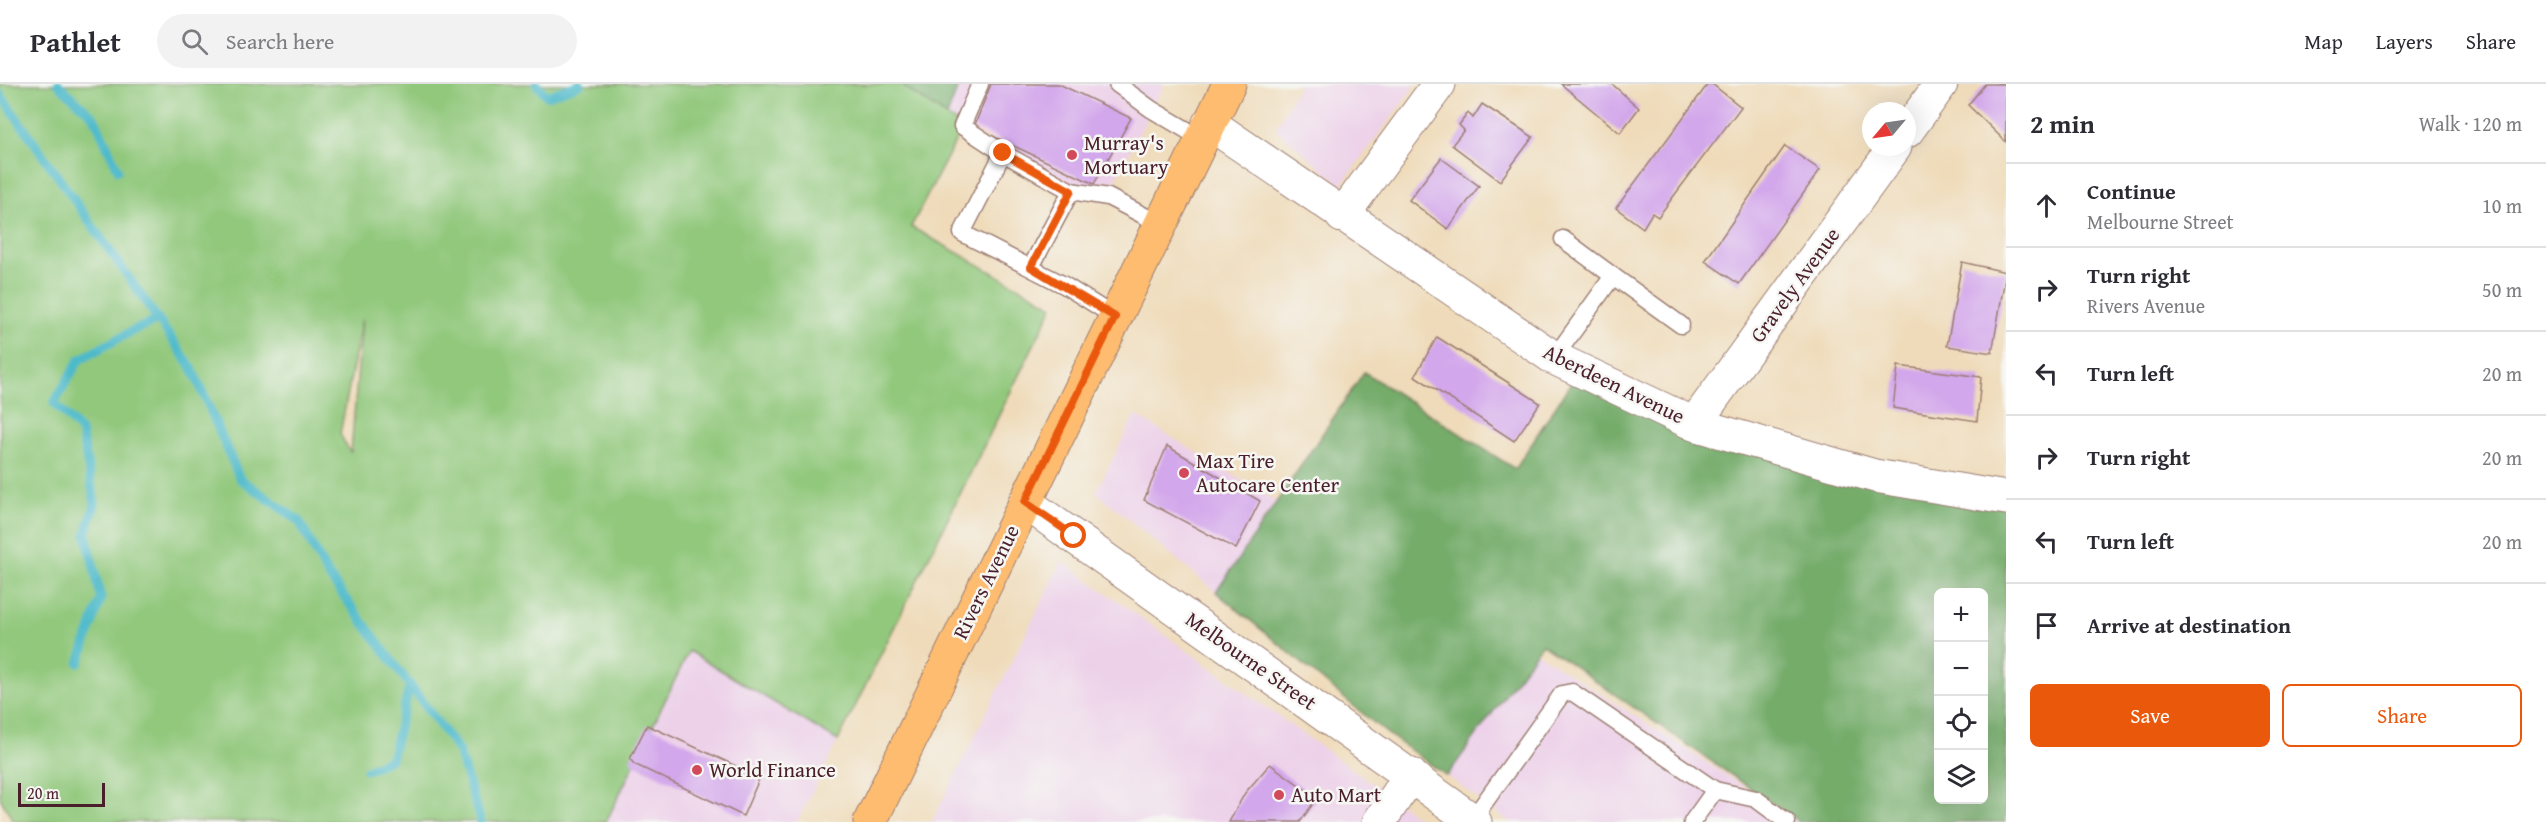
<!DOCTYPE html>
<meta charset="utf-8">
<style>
body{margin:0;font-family:"Gentium Book Plus",serif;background:#f2f2f3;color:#2b2b33}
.controls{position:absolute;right:18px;bottom:18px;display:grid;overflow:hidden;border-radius:9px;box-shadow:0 6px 24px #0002}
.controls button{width:54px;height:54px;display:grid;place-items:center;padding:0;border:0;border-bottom:2px solid #e1e1e2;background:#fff;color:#2b2b33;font:30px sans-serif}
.compass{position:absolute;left:1862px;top:18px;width:54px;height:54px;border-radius:50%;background:#fff;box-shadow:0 6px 24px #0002;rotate:241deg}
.scale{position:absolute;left:18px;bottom:15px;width:87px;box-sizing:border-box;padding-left:6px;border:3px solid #4a1f2b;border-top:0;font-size:16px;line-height:21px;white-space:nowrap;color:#4a1f2b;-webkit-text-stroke:4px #f6f6f2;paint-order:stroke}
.stop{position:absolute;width:18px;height:18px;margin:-14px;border:4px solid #ea580c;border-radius:50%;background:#fff}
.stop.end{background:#ea580c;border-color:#fff;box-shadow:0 2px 6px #0008}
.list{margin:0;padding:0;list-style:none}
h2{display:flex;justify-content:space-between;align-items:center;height:78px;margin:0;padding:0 24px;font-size:26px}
h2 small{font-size:20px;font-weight:400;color:#7c7c81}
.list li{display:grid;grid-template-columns:39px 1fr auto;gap:18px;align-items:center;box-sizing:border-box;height:84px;padding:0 24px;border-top:2px solid #e1e1e2}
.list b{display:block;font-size:22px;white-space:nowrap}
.list p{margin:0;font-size:20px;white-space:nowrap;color:#7c7c81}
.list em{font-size:20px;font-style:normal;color:#7c7c81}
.actions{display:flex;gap:12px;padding:18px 24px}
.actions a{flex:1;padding:14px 0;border:2px solid #ea580c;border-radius:9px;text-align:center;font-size:21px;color:#ea580c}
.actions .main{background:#ea580c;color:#fff}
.icon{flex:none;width:33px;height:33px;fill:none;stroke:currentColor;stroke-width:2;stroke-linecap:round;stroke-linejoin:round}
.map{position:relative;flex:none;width:2006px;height:738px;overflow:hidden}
header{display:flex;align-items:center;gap:36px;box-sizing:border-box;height:84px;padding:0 30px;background:#fff;border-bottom:2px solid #e1e1e2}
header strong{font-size:28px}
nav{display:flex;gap:33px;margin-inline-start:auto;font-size:21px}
.search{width:420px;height:54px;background:#f2f2f3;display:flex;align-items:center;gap:15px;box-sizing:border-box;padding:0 21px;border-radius:33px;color:#7c7c81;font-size:22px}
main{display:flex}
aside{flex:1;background:#fff}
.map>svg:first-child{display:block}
.built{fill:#edd1e9}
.green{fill:#91c87b;stroke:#6e7453;stroke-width:1.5;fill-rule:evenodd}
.forest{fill:#74ac6b;stroke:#5f664b;stroke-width:1.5;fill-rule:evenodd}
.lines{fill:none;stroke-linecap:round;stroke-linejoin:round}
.stream{stroke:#4ebaca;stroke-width:9}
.building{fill:#d3a7eb}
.lane-casing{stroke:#9c7d72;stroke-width:19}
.street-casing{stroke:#9c7d72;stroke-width:35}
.primary-casing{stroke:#9c7d72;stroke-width:35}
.lane{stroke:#fff;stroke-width:16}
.street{stroke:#fff;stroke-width:33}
.primary{stroke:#fdbc70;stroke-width:33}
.route{stroke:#ea580c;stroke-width:8}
.poi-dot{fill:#d1495b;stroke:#f6f6f2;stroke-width:2}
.labels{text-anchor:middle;stroke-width:5;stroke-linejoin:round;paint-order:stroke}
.poi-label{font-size:21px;fill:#4a1f2b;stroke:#f6f6f2;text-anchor:start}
.street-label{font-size:21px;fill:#4a1f2b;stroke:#f6f6f2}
</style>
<header>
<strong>Pathlet</strong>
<div class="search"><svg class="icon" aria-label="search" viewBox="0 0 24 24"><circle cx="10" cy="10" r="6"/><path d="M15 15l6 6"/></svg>Search here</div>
<nav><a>Map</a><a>Layers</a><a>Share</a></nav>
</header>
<main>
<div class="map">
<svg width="2006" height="738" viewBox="0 0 2006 738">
<rect width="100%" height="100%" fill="#f6f6f2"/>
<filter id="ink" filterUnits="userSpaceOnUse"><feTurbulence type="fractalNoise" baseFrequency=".0167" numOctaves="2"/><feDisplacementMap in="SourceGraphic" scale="12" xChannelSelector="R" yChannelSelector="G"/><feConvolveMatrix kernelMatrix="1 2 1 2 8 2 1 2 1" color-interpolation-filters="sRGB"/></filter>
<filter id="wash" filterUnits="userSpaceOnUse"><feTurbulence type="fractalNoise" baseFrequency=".008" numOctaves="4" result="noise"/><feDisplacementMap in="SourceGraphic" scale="24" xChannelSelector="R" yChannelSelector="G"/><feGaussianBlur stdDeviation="1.35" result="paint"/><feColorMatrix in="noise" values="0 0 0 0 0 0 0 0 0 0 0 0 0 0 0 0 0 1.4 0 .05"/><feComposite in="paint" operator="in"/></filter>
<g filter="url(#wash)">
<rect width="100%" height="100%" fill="#efdbba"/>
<g class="built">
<polygon points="959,0 1164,0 1104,119 947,32"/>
<polygon points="1299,0 1416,0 1341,101 1276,45"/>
<polygon points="1135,331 1277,418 1216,508 1096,408"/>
<polygon points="1062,477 1395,716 1423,738 932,738"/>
<polygon points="689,567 838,657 797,738 605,738 630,675"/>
<polygon points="1536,568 1798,738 1510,738 1447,692"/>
</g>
<path class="green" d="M0 0H904L905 4 963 43 911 143 1053 222 838 657 689 567 606 738H14L0 714ZM362 235 351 368H350L340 350Z"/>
<g class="forest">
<polygon points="904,0 959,0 947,32 905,4"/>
<path d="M1579 286 1694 340 2006 414V738H1799L1542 560 1447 692 1385 648 1216 508 1364 288 1515 385ZM1938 508H1984V716H1938Z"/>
</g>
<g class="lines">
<g class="stream">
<polyline points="58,0 94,33 118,86"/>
<polyline points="536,0 547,12 580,0"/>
<polyline points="0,10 192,284 240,395 299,437 328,491 458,666 481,738"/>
<polyline points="79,579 101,514 86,450 95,420 81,347 54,319 79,276 134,246 158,236"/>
<polyline points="367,686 391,675 410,600"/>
</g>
</g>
<g id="blocks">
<g class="building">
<polygon points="991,0 1059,0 1131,34 1094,100 974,43"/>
<polygon points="1561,0 1612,0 1639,24 1620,49"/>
<polygon points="1708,0 1712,0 1741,23 1658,133 1652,129 1643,144 1616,124"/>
<polygon points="1985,0 2006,0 2006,58 1968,21"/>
<polygon points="1482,20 1533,53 1500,97 1452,61 1464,46 1459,41 1468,29 1473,34"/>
<polygon points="1785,62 1820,86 1739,200 1705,177"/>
<polygon points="1441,74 1479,102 1448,145 1409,116"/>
<polygon points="1962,178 2006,188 1992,269 1947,262"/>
<polygon points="1437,253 1540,319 1514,357 1415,292"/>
<polygon points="1898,282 1981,293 1977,337 1893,324"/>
<polygon points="1167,362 1260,417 1236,465 1144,416"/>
<polygon points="647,641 760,693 743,732 634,680 630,675"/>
<polygon points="1270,680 1317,714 1300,738 1229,738 1245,709"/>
</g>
</g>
</g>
<g filter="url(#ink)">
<use href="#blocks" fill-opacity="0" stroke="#9c7d72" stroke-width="1.5"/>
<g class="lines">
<defs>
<g id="lane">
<polyline points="980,0 962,42 1003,69"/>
<polyline points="1117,0 1151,25 1202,55"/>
<polyline points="1031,183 1071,107"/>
<polyline points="1613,192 1681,241"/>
<polyline points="1115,233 1064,201 962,149 1003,69 1071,107 1108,113 1160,140"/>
<polyline points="1554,274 1613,192 1563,155"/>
<polyline points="1715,706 1756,715 1787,738"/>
<polyline points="1472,736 1562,610 1572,608 1715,706 1692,738"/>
</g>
<g id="street">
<polyline points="1209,39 1554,274 1694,340 1875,392 2006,414"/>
<polyline points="1907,47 1941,0"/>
<polyline points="1342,132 1439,0"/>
<polyline points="1694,340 1895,63"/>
<polyline points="1025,418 1475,738"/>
<polyline points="1379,738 1411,691"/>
</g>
<polyline id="primary" points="870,738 1229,0"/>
</defs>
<use href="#lane" class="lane-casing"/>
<use href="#street" class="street-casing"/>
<use href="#primary" class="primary-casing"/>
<use href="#lane" class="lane"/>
<use href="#street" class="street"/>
<use href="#primary" class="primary"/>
</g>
</g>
<g class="lines" filter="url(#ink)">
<polyline class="route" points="1003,69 1071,107 1031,183 1115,233 1025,418 1074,452"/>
</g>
<g class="poi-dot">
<circle cx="1072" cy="71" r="6"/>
<circle cx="1184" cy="389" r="6"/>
<circle cx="697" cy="686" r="6"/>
<circle cx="1279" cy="711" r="6"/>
</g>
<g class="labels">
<g class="poi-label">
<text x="1084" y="66">Murray's<tspan x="1084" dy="24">Mortuary</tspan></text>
<text x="1196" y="384">Max Tire<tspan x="1196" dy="24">Autocare Center</tspan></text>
<text x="709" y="693">World Finance</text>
<text x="1291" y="718">Auto Mart</text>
</g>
<g class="street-label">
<text transform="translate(1795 201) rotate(-54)" y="7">Gravely Avenue</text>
<text transform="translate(1614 300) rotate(26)" y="7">Aberdeen Avenue</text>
<text transform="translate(986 498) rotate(-64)" y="7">Rivers Avenue</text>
<text transform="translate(1251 577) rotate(35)" y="7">Melbourne Street</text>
</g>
</g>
</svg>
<div class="controls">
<button>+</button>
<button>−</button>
<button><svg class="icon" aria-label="locate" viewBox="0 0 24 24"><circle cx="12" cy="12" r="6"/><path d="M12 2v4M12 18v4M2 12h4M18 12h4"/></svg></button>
<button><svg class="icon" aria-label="layers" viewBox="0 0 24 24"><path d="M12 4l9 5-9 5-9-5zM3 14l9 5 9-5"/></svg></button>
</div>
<svg class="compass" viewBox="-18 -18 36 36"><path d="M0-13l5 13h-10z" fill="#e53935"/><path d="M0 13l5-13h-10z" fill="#7c7c81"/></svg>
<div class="scale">20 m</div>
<div class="stop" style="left:1074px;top:452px"></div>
<div class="stop end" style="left:1003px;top:69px"></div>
</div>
<aside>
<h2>2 min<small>Walk · 120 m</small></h2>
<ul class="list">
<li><svg class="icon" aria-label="ahead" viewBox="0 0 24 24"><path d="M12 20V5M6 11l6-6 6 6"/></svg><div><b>Continue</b><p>Melbourne Street</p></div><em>10 m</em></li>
<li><svg class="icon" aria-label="right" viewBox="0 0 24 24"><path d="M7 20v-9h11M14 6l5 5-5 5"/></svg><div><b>Turn right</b><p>Rivers Avenue</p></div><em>50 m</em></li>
<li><svg class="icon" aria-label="left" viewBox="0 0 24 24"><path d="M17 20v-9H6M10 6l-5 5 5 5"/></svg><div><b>Turn left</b></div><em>20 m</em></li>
<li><svg class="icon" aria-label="right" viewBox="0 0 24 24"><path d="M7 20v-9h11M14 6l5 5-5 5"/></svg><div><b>Turn right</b></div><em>20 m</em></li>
<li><svg class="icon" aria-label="left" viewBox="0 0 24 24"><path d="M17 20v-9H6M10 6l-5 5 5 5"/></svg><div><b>Turn left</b></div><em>20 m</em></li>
<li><svg class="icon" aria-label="arrive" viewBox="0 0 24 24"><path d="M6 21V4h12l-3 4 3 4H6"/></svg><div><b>Arrive at destination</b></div></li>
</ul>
<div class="actions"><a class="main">Save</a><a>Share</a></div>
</aside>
</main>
